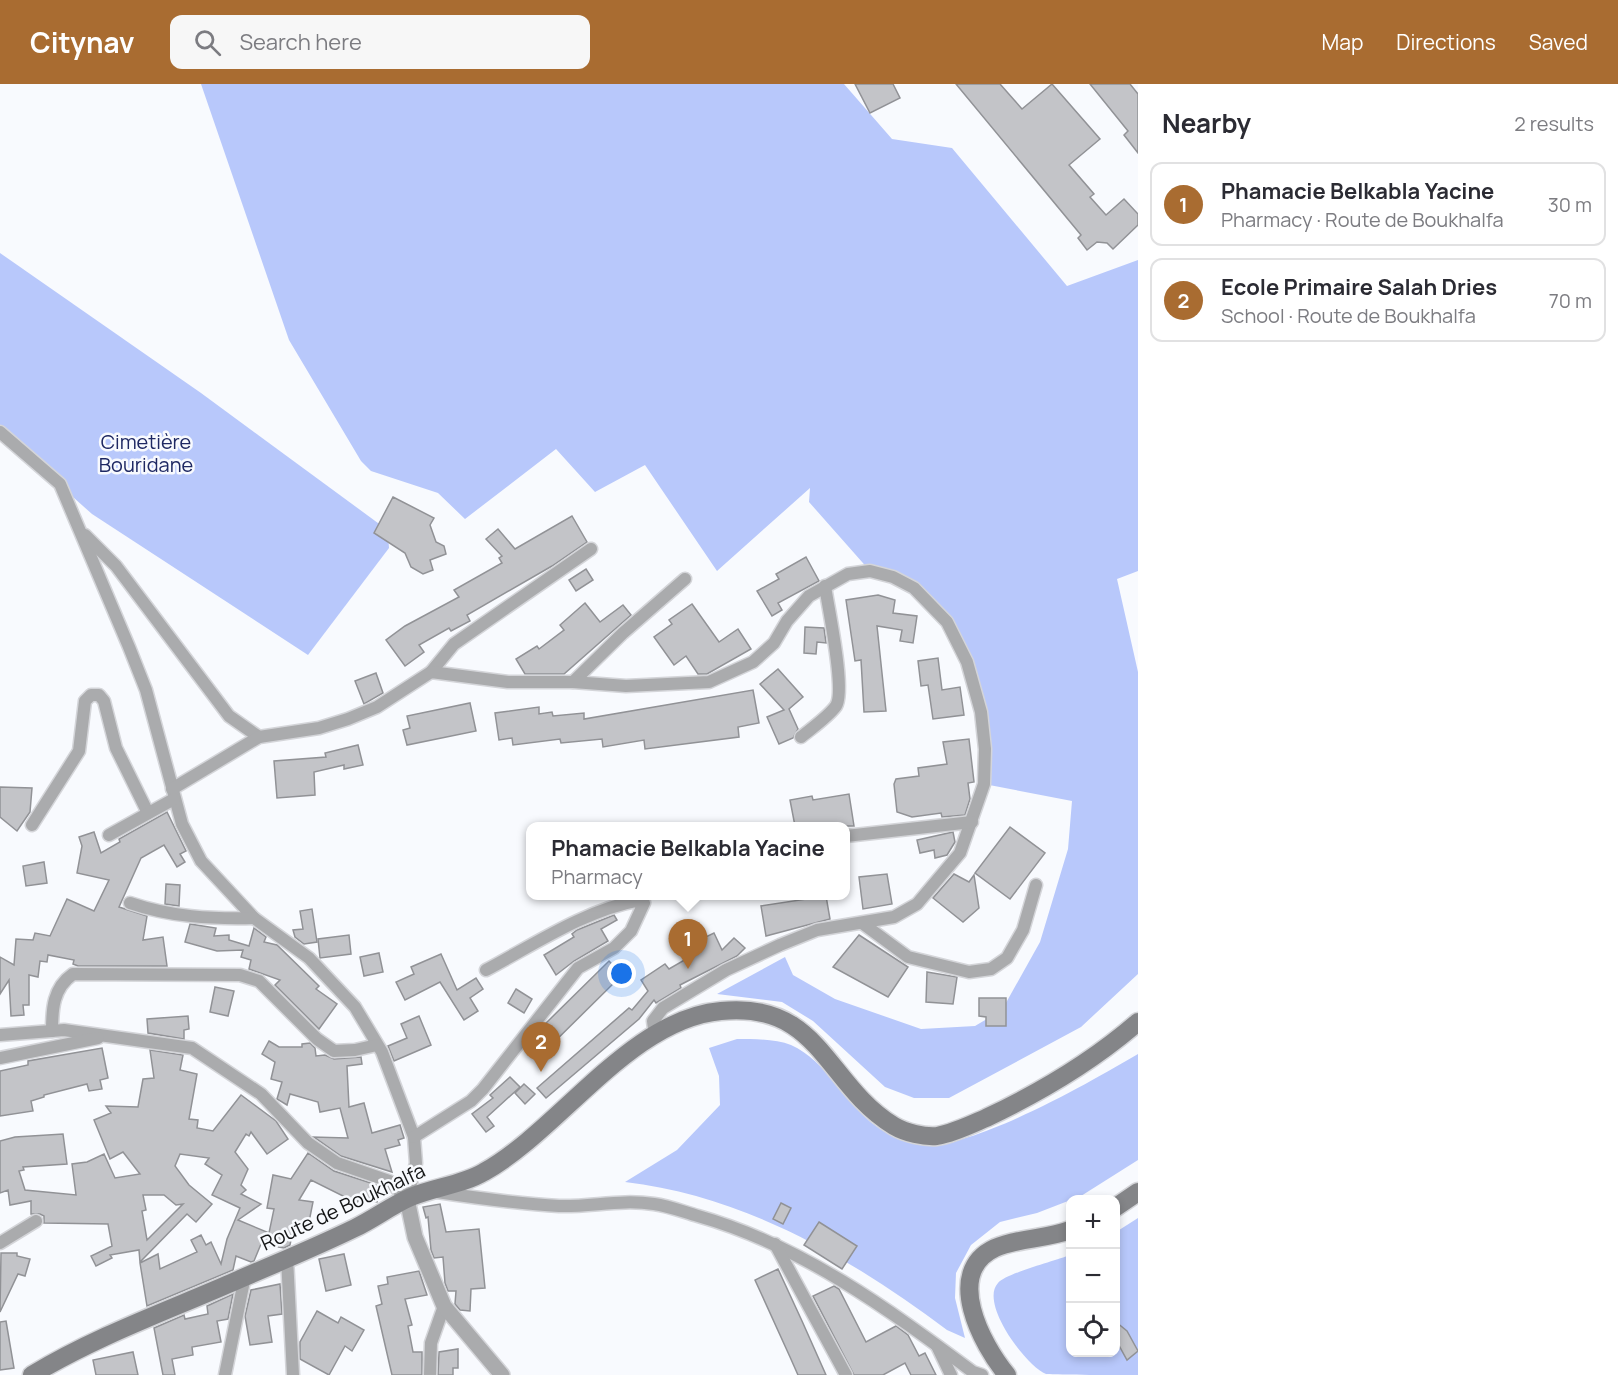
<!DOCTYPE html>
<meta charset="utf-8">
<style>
body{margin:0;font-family:Manrope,sans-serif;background:#f7f7f7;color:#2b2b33}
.controls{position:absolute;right:18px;bottom:18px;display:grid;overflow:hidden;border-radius:12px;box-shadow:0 3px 9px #0003}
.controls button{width:54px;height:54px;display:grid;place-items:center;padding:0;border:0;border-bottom:2px solid #e1e1e2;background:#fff;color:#2b2b33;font:30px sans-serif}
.you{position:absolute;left:622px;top:890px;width:21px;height:21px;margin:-15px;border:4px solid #fff;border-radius:50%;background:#1a73e8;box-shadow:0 0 0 9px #1a73e833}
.badge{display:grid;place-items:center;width:39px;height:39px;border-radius:50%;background:#a96c31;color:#fff;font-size:20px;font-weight:700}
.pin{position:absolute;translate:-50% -50px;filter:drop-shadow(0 2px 3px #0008)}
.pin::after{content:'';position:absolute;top:32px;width:21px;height:18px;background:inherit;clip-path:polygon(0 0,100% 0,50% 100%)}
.popup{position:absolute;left:526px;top:738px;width:324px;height:78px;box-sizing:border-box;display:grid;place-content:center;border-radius:12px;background:#fff;filter:drop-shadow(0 2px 4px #0005);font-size:20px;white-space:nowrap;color:#7c7c81}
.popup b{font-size:22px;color:#2b2b33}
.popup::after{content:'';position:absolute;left:50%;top:100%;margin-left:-12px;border:12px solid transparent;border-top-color:#fff}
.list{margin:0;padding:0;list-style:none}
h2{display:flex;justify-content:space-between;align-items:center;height:78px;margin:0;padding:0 24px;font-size:26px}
h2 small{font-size:20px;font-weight:400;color:#7c7c81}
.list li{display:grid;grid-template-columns:39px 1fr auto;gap:18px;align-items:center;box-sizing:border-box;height:84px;margin:0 12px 12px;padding:0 12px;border:2px solid #e1e1e2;border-radius:12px}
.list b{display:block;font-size:22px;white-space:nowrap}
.list p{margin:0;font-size:20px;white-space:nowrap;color:#7c7c81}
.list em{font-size:20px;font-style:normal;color:#7c7c81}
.icon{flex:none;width:33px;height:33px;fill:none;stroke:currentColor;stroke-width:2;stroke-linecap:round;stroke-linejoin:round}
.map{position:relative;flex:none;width:1138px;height:1291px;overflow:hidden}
header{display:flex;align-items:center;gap:36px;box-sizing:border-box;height:84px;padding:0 30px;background:#a96c31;color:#fff}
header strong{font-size:28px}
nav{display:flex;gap:33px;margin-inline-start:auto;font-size:21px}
.search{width:420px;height:54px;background:#f7f7f7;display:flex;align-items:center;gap:15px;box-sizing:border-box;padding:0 21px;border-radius:12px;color:#7c7c81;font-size:22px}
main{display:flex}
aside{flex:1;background:#fff}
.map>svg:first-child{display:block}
.green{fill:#b8c8fb}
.building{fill:#c3c4c8;stroke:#919296;stroke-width:1.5;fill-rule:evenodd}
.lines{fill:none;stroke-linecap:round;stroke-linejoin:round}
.minor-casing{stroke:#d4d5d9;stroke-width:15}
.tertiary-casing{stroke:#d4d5d9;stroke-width:18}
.secondary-casing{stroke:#d4d5d9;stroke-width:21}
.minor{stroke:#aaabad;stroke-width:12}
.tertiary{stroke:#aaabad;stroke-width:15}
.secondary{stroke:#848588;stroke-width:18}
.labels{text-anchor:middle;stroke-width:5;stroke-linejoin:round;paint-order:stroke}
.park-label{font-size:20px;fill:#1e2863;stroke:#f8fafe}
.street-label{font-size:20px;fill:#141516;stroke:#f8fafe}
</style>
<header>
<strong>Citynav</strong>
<div class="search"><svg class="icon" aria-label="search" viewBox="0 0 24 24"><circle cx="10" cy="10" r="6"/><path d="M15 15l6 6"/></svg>Search here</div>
<nav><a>Map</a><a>Directions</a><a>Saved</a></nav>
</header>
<main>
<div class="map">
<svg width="1138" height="1291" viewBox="0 0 1138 1291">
<rect width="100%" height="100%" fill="#f8fafe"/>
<g class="green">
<polygon points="201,0 844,0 892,55 952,64 1067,202 1138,176 1138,487 1117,495 1138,588 1138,890 1081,943 949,1014 914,1014 885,1003 813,937 782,918 717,910 785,873 793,891 835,915 921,945 975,942 1002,926 1040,858 1068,765 1072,717 984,700 985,665 967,578 931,519 870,487 809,418 810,404 717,487 645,381 595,408 556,365 465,435 438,409 371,387 361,377 289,256"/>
<polygon points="0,169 201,309 382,442 388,451 389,464 308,571 92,430 0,348"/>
<path d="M737 955C754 955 776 955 791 961 827 977 845 1020 876 1042 888 1051 908 1060 922 1061 974 1065 1092 997 1138 970V1076L1081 1112 1037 1129 1000 1138 971 1161 956 1189 955 1214 965 1254 947 1246C851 1174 745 1112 625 1098L677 1066 720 1021 719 992 709 964Z"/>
<path d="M1138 1134V1291C1120 1291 1058 1291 1046 1290 1026 1282 979 1219 998 1199 1007 1189 1055 1177 1070 1171V1268H1116V1148Z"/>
</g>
<g class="building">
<polygon points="855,0 893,0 900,14 870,29"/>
<polygon points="956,0 1000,0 1022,25 1052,0 1100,55 1069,81 1094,110 1090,113 1106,131 1124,115 1138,130 1138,141 1113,165 1107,159 1097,158 1087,166 1078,154 1081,151"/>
<polygon points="1090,0 1130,0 1138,10 1138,69 1124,51 1128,47"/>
<polygon points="393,413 434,434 430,441 436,458 444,462 446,470 430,476 433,486 423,490 411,483 405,469 374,449"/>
<polygon points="572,432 587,458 552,482 467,531 470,537 451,547 449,544 419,561 424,568 405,582 386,556 405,542 459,513 454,506 502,479 499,474 502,472 486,455 498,445 515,465"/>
<polygon points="806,473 819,497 778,519 782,526 772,532 757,507 779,495 776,490"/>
<polygon points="586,485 593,496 576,507 569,496"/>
<polygon points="878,511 895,516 893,529 917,532 913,559 900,557 902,546 877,542 886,627 864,628 861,576 855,577 846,516"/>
<polygon points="585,519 600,538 623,521 631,531 564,590 525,590 516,575 537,562 539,565 564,546 560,541"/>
<polygon points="692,520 719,558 738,545 751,565 707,590 698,590 686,572 674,581 654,553 672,540 669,536"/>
<polygon points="805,543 824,544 826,559 817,558 816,570 804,569"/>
<polygon points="938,574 942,606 960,603 964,631 933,635 928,601 921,602 918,577"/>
<polygon points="778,585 803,613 789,625 798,645 793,654 779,660 767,633 784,626 760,600"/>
<polygon points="376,589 383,609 364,620 355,597"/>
<polygon points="753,606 759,639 738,643 739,653 645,665 644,656 603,663 602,655 561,659 560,655 513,661 512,654 499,656 495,629 539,623 539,630 552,628 553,632 584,629 584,635"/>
<polygon points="470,619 476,647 407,661 403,646 410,644 407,632"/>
<polygon points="969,655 974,698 968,699 970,715 965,731 942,733 941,729 912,733 897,728 894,700 896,695 919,692 918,684 947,680 943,658"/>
<polygon points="358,661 363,681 344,685 344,681 314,688 315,711 277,714 274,677 326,673 325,669"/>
<polygon points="0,703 32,704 30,728 17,747 0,733"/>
<polygon points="849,710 854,742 795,742 790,716 812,712 813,716"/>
<polygon points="167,728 186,767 180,770 185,778 177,783 164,761 141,774 119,823 147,832 143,856 163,853 167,882 78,882 73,880 74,876 48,871 47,878 40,877 38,893 29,891 29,921 23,921 24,931 11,932 9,896 0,910 0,873 14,881 16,855 33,856 35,849 50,852 67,815 94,827 109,796 77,789 82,762 79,753 94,748 101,769 120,758 119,755"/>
<polygon points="1010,743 1045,769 1010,815 975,789"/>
<polygon points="953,748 955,758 947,771 935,774 934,766 920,769 917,756"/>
<polygon points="44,778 47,799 26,802 23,782"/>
<polygon points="887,790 892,820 863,825 859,793"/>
<polygon points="954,790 969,798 974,791 979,824 963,838 933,814"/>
<polygon points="166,800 180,801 179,822 165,820"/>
<polygon points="826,812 830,835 766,852 761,822"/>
<polygon points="312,825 317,858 304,860 295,853 293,846 303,845 300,827"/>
<polygon points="614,831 617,836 601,845 608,857 574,877 556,891 544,871 574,853 572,850 577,846"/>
<polygon points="190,840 216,844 214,852 229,851 229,856 249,862 254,844 266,853 264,858 277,861 319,902 316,905 337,920 319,945 275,901 280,896 249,885 251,876 241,873 243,866 217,867 185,858"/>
<polygon points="714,849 722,866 734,854 745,864 737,872 680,901 681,904 656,919 654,916 639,935 546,1014 537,1004 629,924 632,926 648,907 641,896 665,880 669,885 695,870 691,860"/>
<polygon points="349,851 351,870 320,874 318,855"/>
<polygon points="859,851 908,883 888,913 833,883"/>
<polygon points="379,869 383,888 364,892 360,873"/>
<polygon points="441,870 457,906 476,894 483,905 470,914 478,927 464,936 440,898 405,916 396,898 414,890 411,883"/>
<polygon points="609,877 622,891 537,975 526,964 543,942"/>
<polygon points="927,888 957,893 953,920 926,918"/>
<polygon points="215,903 234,907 228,932 210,928"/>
<polygon points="516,905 532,915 524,929 508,919"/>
<polygon points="979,914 1006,914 1006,942 986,942 986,933 979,932"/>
<polygon points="188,932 189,945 184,946 184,955 148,949 147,935"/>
<polygon points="419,932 431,961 394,977 388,962 407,954 401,940"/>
<polygon points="269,957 279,963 302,963 302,960 310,959 315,964 316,972 325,971 334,975 361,973 362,980 347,982 349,1023 364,1019 372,1049 400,1041 404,1054 398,1056 400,1061 385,1065 392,1088 341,1072 314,1053 348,1054 340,1024 320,1028 318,1018 290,1010 287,1021 277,1015 282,998 271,995 275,978 262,970"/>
<polygon points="102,964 108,994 100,996 102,1005 89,1007 87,1000 44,1011 44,1013 31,1017 33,1027 0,1032 0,987 28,981 28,977"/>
<path d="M150 966 183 971 180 986 197 990 189 1035 198 1036 197 1044 213 1047 241 1011 276 1037 288 1055 267 1070 251 1048 249 1052 246 1050 235 1068 248 1085 241 1101 246 1106 241 1110 261 1120 238 1136 269 1149 274 1125 267 1124 273 1091 291 1095 308 1069 334 1087 380 1102 377 1118 359 1115 357 1119 311 1096 299 1116 313 1118 308 1143 294 1141 290 1161 284 1164 261 1160 254 1177 251 1178 236 1172 233 1186 147 1222 140 1179 158 1170 160 1185 197 1168 191 1156 201 1151 206 1161 211 1158 221 1180 227 1155 240 1124 212 1111 222 1091 205 1080 209 1074 180 1070 175 1082 189 1101 212 1120 196 1138 187 1130 140 1178 139 1166 110 1171 112 1174 96 1182 91 1172 112 1162 108 1140 44 1139V1132L40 1130H31V1117L10 1121 8 1106 0 1109V1057L15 1053 63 1050 67 1080 23 1083 24 1086 19 1087 25 1106 76 1111 72 1080 87 1078 104 1070 115 1094 140 1090 123 1068 110 1075 94 1036 111 1029 106 1022 138 1023 143 995 154 994ZM143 1111H164L176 1121 183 1120 147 1156 142 1127 146 1126Z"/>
<polygon points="510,993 520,1003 487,1033 494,1042 486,1048 472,1030 493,1014 490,1011"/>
<polygon points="524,1000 535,1010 525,1020 515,1009"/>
<polygon points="781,1119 791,1124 783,1140 773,1135"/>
<polygon points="440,1120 446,1148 479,1145 485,1204 471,1205 470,1227 460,1226 455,1220 456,1207 448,1207 445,1199 443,1173 434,1174 431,1166 428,1133 426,1134 423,1123"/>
<polygon points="819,1138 857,1162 842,1185 804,1161"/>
<polygon points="1,1169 17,1169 17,1172 30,1175 25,1192 18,1190 0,1228"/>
<polygon points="344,1170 351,1201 326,1207 319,1175"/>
<polygon points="778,1185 802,1237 826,1291 798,1291 790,1273 755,1196"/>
<polygon points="419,1187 427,1211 405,1215 412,1241 408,1242 413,1268 422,1268 422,1291 392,1291 376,1222 382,1220 378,1202 388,1200 387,1193"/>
<polygon points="280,1200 282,1230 268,1232 272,1258 250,1261 245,1232 251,1206"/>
<polygon points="834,1202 839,1205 866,1258 896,1242 908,1251 919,1272 925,1269 936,1291 911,1291 905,1279 883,1291 854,1291 813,1212"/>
<polygon points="233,1210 228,1235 217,1237 221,1258 192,1263 193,1271 172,1275 175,1291 163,1291 154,1244 184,1231 185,1235 208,1230 207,1222"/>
<polygon points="317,1227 338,1239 341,1233 364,1246 352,1267 345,1262 329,1291 300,1275 300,1258"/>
<polygon points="6,1237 14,1284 0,1286 0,1238"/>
<polygon points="1116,1238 1127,1247 1138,1267 1127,1276 1116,1256"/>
<polygon points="458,1265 458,1284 453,1284 453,1291 438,1291 439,1268"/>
<polygon points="133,1268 138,1291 96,1291 93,1276"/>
</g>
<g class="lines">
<defs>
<g id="minor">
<polyline points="0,348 60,400 129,563 146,606 182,740 201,777 254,834 309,874 355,923 382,968 414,1053 416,1079 407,1115 389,1097 337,1079 308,1059 261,1010 192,964 64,946 0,951"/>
<polyline points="85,451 116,482 229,632 259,653"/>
<polyline points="431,588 454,560 591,465"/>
<polyline points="573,598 623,549 685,495"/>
<path d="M801 653C812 644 828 633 836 622 846 606 828 523 825 502"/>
<polyline points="172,705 259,653 319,644 348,635 377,623 431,588 508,598 573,598 626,602 709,598 753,578 774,559 787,537 809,512 848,490 870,487 893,493 914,504 947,538 967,578 981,628 985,665 984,700 960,769 917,820 894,833 817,846 780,861 726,886 663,924 653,937 655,952"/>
<polyline points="32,741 79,667 85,617 91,611 99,611 104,617 116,664 148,729"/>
<polyline points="109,751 174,715"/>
<polyline points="846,752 972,738"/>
<path d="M130 819C171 833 211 835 254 834"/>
<polyline points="862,839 908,873 969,888 991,885 1007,874 1023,846 1036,801"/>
<path d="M52 947C52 925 53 904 73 890L240 891 259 897 317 955 334 967 355 966 377 961"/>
<polyline points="0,974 98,954"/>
<path d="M414 1053 471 1017 483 1005 578 884 614 864 631 847 644 819 640 816C585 826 535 860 486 886"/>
<path d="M437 1108C477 1114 519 1120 559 1122 592 1123 620 1115 654 1120 669 1122 684 1128 698 1132 801 1161 888 1225 973 1288L982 1291"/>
<polyline points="0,1159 36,1137"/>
<polyline points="775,1160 846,1291"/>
<polyline points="287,1174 293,1291"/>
<polyline points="937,1262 951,1291"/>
<polyline points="225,1291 245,1192"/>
<polyline points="430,1291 431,1259 444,1222"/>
</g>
<polyline id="tertiary" points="407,1115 415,1153 444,1222 502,1291"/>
<g id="secondary">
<polyline points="1116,1123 1138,1108"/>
<path d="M32 1291C95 1253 164 1228 231 1199 272 1181 314 1164 355 1144 374 1135 392 1121 411 1113 435 1103 462 1101 484 1088 560 1046 630 935 721 927 821 917 825 1000 894 1042 906 1049 924 1053 937 1052 954 1049 970 1041 986 1034 1041 1008 1092 978 1138 938"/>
<path d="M1007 1291C982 1261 943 1188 995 1164 1018 1154 1046 1155 1070 1146"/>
</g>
</defs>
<use href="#minor" class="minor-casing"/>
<use href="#tertiary" class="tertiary-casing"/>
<use href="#secondary" class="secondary-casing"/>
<use href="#minor" class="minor"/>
<use href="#tertiary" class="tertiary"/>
<use href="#secondary" class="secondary"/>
</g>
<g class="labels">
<g class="park-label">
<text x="146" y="365">Cimetière<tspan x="146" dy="23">Bouridane</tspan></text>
</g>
<g class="street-label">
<text transform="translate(343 1123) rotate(-25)" y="7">Route de Boukhalfa</text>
</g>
</g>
</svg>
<div class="controls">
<button>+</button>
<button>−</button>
<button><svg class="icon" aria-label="locate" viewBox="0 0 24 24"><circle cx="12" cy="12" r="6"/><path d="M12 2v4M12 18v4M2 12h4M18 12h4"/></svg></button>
</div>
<div class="you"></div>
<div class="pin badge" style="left:688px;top:885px">1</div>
<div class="popup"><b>Phamacie Belkabla Yacine</b>Pharmacy</div>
<div class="pin badge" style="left:541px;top:988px">2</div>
</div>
<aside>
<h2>Nearby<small>2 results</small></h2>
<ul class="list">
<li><span class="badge">1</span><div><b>Phamacie Belkabla Yacine</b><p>Pharmacy · Route de Boukhalfa</p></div><em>30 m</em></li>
<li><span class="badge">2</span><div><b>Ecole Primaire Salah Dries</b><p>School · Route de Boukhalfa</p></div><em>70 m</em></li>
</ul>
</aside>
</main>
